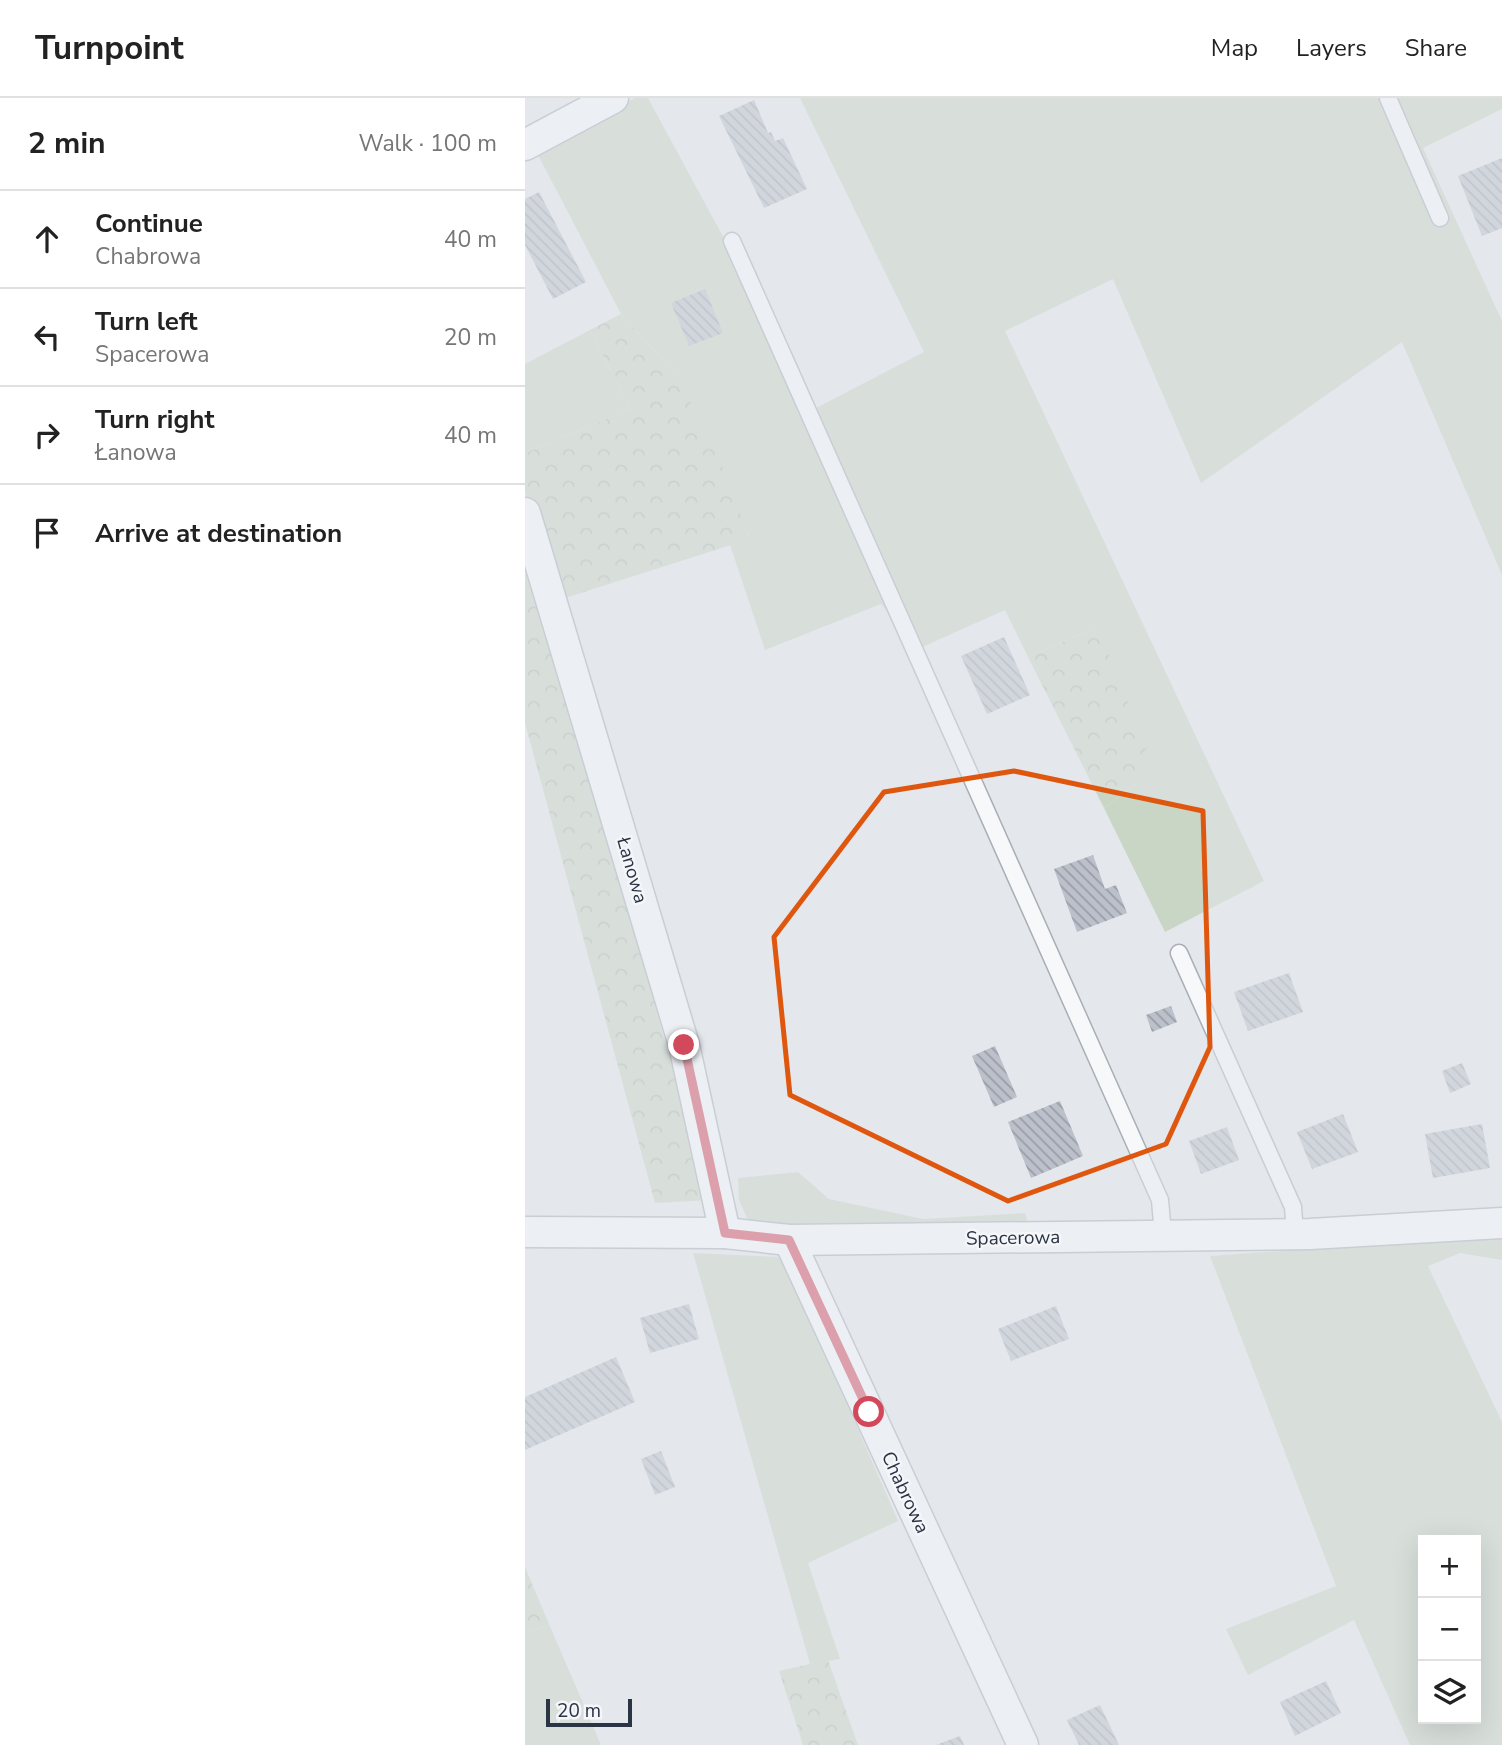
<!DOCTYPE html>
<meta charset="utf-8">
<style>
body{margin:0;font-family:"Nunito Sans",sans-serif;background:#f2f2f2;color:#222}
.controls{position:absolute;right:21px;bottom:21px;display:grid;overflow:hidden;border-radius:0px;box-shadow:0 7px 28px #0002}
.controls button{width:63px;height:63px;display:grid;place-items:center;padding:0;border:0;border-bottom:2px solid #e0e0e0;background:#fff;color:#222;font:35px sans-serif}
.scale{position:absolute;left:21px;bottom:18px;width:86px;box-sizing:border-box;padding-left:7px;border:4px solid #2b3445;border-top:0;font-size:19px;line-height:24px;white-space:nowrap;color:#2b3445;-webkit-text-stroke:5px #f4f6f9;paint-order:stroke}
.stop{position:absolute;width:21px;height:21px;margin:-16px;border:5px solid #d1495b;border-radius:50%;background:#fff}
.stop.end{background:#d1495b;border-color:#fff;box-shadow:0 2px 7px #0008}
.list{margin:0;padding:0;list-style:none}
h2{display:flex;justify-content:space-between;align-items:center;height:91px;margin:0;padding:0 28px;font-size:30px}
h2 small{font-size:23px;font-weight:400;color:#767676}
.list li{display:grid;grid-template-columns:46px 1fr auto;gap:21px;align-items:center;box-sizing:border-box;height:98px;padding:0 28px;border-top:2px solid #e0e0e0}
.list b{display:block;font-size:26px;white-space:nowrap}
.list p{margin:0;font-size:23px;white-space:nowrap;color:#767676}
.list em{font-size:23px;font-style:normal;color:#767676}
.icon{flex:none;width:38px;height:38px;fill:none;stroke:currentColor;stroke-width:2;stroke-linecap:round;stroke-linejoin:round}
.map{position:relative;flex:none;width:977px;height:1647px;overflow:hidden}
header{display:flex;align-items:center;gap:42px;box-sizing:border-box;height:98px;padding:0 35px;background:#fff;border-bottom:2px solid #e0e0e0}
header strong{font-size:33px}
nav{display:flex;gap:38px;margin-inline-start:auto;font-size:24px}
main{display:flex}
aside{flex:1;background:#fff}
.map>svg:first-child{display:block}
.grass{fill:#c9d6c5;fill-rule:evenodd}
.forest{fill:url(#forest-crowns)}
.building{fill:url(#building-back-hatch)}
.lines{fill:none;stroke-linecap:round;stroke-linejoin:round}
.lane-casing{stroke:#a9aeb7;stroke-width:19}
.street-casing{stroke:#a9aeb7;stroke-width:33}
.lane{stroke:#f7f8fa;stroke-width:16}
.street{stroke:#f7f8fa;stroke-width:30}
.route{stroke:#d1495b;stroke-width:9}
.marked{fill:none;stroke:#df570f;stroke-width:5;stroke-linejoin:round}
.labels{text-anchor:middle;stroke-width:5;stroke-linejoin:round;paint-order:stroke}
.street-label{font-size:19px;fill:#2b3445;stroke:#f4f6f9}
</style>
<header>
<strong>Turnpoint</strong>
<nav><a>Map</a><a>Layers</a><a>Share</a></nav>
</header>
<main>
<aside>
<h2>2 min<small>Walk · 100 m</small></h2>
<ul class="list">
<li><svg class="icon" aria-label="ahead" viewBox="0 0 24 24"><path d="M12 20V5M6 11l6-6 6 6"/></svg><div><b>Continue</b><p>Chabrowa</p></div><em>40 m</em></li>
<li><svg class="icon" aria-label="left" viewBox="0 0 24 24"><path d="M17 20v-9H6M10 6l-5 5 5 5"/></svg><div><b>Turn left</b><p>Spacerowa</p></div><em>20 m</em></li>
<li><svg class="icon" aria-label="right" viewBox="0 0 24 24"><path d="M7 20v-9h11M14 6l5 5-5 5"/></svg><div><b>Turn right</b><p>Łanowa</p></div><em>40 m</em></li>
<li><svg class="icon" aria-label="arrive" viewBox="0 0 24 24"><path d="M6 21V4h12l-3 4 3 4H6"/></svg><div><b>Arrive at destination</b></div></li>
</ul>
</aside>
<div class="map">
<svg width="977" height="1647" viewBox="0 0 977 1647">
<defs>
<pattern id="forest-crowns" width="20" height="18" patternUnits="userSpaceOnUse" patternTransform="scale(1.75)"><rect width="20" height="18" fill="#c9d6c5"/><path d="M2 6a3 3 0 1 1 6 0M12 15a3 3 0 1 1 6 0" fill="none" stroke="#adb8ab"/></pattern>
<pattern id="building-back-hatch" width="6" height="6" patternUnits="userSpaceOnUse" patternTransform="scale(1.75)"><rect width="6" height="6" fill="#bbc0ca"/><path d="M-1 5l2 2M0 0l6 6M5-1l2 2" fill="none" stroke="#989da6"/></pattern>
</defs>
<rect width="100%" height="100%" fill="#e4e7ec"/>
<g class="grass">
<polygon points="110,0 123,0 291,310 399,254 275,0 977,0 977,11 898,50 977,223 977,477 877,244 676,385 588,181 480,233 739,783 640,834 579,710 611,686 572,529 503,559 480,512 395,550 356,506 240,552 205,447 225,440 153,279 96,216 12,55"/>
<polygon points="65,232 105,311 0,355 0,266"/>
<polygon points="273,1074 304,1101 398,1121 500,1115 504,1129 258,1134 223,1122 214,1102 213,1080"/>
<path d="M977 1137V1162L935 1155 903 1168 977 1324V1647H885L829 1522 723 1577 701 1531 811 1488 685 1158ZM898 1442H951V1621H898Z"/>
<polygon points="168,1155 255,1159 265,1175 373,1423 283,1465 315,1561 285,1566"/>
<polygon points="24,1526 76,1647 0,1647 0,1536"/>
</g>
<g class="forest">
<polygon points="96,216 153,279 197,368 225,441 37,501 0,395 0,355 105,311 65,232"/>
<polygon points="0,438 184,1102 130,1105 0,625"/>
<polygon points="572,529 622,649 611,686 579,710 503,559"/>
<polygon points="0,1469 24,1526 0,1536"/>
<polygon points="303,1562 333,1647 278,1647 254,1573"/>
</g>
<g class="building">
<polygon points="229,2 243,35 246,34 250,43 258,40 282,91 239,110 194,18"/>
<polygon points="977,60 977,130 957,138 933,78"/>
<polygon points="14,94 61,184 28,201 0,147 0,101"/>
<polygon points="180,191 198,235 164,248 146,205"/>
<polygon points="479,539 505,597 462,616 436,558"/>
<polygon points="568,757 580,791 591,787 602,815 552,834 529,771"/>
<polygon points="764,875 778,914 723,933 709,894"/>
<polygon points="646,908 652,924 627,934 621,917"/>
<polygon points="470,948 492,999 469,1009 447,958"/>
<polygon points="937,965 946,986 925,995 917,973"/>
<polygon points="535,1003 558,1058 506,1080 483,1024"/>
<polygon points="818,1016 833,1054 787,1071 772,1034"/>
<polygon points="957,1026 965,1070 908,1080 900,1036"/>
<polygon points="702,1029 714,1062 676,1076 664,1043"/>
<polygon points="164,1206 174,1241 125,1255 115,1220"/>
<polygon points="531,1208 544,1241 486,1263 473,1231"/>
<polygon points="91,1259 110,1304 0,1352 0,1299"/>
<polygon points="136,1353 150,1389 130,1397 116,1361"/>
<polygon points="801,1583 816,1615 770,1638 755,1604"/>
<polygon points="575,1607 594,1647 554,1647 542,1622"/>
<polygon points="435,1638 439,1647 411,1647"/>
</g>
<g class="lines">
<defs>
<g id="lane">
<polyline points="863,0 915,120"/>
<polyline points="207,143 635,1102 638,1137"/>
<polyline points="654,855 768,1109 770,1136"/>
</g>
<g id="street">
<polyline points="0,47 88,0"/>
<polyline points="0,415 159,947 200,1135"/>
<polyline points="0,1134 200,1135 264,1142 785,1136 977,1125"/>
<polyline points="264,1142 498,1647"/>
</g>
</defs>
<use href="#lane" class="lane-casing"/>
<use href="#street" class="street-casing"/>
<use href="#lane" class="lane"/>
<use href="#street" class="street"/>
</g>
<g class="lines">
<polyline class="route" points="159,947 200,1135 264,1142 344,1314"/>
</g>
<path d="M0 0H977V1647H0ZM489 673 678 713 685 949 641 1046 483 1103 265 997 249 839 359 694Z" fill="#e4e7ec" fill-opacity=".55" fill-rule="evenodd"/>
<path class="marked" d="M489 673 678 713 685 949 641 1046 483 1103 265 997 249 839 359 694Z"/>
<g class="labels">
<g class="street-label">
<text transform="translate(108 772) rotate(74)" y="7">Łanowa</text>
<text transform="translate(488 1139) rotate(-1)" y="7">Spacerowa</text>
<text transform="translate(381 1394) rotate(65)" y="7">Chabrowa</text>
</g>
</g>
</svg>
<div class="controls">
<button>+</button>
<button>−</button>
<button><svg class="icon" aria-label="layers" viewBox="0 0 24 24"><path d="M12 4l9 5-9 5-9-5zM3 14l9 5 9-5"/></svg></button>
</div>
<div class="scale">20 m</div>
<div class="stop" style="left:344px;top:1314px"></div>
<div class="stop end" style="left:159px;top:947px"></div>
</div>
</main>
